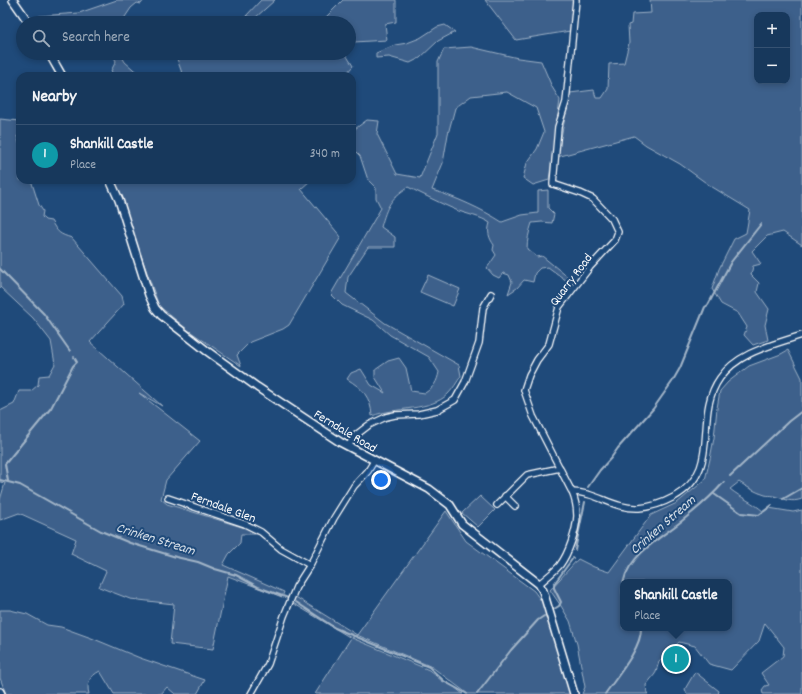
<!DOCTYPE html>
<meta charset="utf-8">
<style>
body{margin:0;font-family:Dekko,sans-serif;background:#203f62;color:#f1f3f6}
.controls{position:absolute;right:12px;top:12px;display:grid;overflow:hidden;border-radius:8px;box-shadow:0 2px 6px #0003}
.controls button{width:36px;height:36px;display:grid;place-items:center;padding:0;border:0;border-bottom:1px solid #365272;background:#17385c;color:#f1f3f6;font:20px sans-serif}
.you{position:absolute;left:381px;top:480px;width:14px;height:14px;margin:-10px;border:3px solid #fff;border-radius:50%;background:#1a73e8;box-shadow:0 0 0 6px #1a73e833}
.badge{display:grid;place-items:center;width:26px;height:26px;border-radius:50%;background:#ffd166;color:#fff;font-size:13px;font-weight:700}
.pin{position:absolute;translate:-50% -50%;border:2px solid #fff;box-shadow:0 1px 4px #0006}
.popup{position:absolute;left:620px;top:579px;width:112px;height:52px;box-sizing:border-box;display:grid;place-content:center;border-radius:8px;background:#17385c;filter:drop-shadow(0 1px 3px #0005);font-size:13px;white-space:nowrap;color:#9eacbb}
.popup b{font-size:15px;color:#f1f3f6}
.popup::after{content:'';position:absolute;left:50%;top:100%;margin-left:-8px;border:8px solid transparent;border-top-color:#17385c}
.list{margin:0;padding:0;list-style:none}
h2{display:flex;justify-content:space-between;align-items:center;height:52px;margin:0;padding:0 16px;font-size:17px}
h2 small{font-size:13px;font-weight:400;color:#9eacbb}
.list li{display:grid;grid-template-columns:26px 1fr auto;gap:12px;align-items:center;box-sizing:border-box;height:60px;padding:0 16px;border-top:1px solid #365272}
.list b{display:block;font-size:15px;white-space:nowrap}
.list p{margin:0;font-size:13px;white-space:nowrap;color:#9eacbb}
.list em{font-size:13px;font-style:normal;color:#9eacbb}
.icon{flex:none;width:22px;height:22px;fill:none;stroke:currentColor;stroke-width:2;stroke-linecap:round;stroke-linejoin:round}
.map{position:relative;flex:none;width:802px;height:694px;overflow:hidden}
.search{position:absolute;background:#17385c;box-shadow:0 2px 6px #0003;left:16px;top:16px;width:340px;height:44px;display:flex;align-items:center;gap:10px;box-sizing:border-box;padding:0 14px;border-radius:22px;color:#9eacbb;font-size:15px}
.panel{position:absolute;background:#17385c;box-shadow:0 2px 6px #0003;left:16px;top:72px;width:340px;height:112px;border-radius:12px}
.map>svg:first-child{display:block}
.green{fill:#3c618b;stroke:#9eb0c5;fill-rule:evenodd}
.lines{fill:none;stroke-linecap:round;stroke-linejoin:round}
.stream{stroke:#a3b5c8;stroke-width:2}
.minor-casing{stroke:#fff;stroke-width:8}
.tertiary-casing{stroke:#fff;stroke-width:10}
.minor{stroke:#1f4a7a;stroke-width:5.5}
.tertiary{stroke:#1f4a7a;stroke-width:7}
.labels{text-anchor:middle;stroke-width:4;stroke-linejoin:round;paint-order:stroke}
.street-label{font-size:13px;fill:#fff;stroke:#1f4a7a}
.water-label{font-size:14px;font-style:italic;fill:#d8e0e8;stroke:#1f4a7a}
</style>
<div class="map">
<svg width="802" height="694" viewBox="0 0 802 694">
<rect width="100%" height="100%" fill="#1f4a7a"/>
<filter id="ink" filterUnits="userSpaceOnUse"><feTurbulence type="fractalNoise" baseFrequency=".025" numOctaves="2"/><feDisplacementMap in="SourceGraphic" scale="8" xChannelSelector="R" yChannelSelector="G"/><feConvolveMatrix kernelMatrix="1 2 1 2 8 2 1 2 1" color-interpolation-filters="sRGB"/></filter>
<g filter="url(#ink)">
<g class="green">
<polygon points="117,0 144,0 141,4 137,3 131,8 121,23 41,23 39,20 39,16 79,13"/>
<polygon points="261,0 275,0 255,18 246,16"/>
<polygon points="343,0 396,0 396,22 385,24 387,40 354,42 349,43 349,23 320,23"/>
<polygon points="485,0 573,0 570,31 516,40"/>
<path d="M650 0H802V245L783 232 767 236 752 251 761 264 753 266 751 275 759 283 757 292 769 309 765 325 768 340 753 345 744 335 747 327 738 313 721 304 712 289 719 269 734 239 746 233 750 210 709 185 680 164 646 145 634 136 557 157 570 93 594 90 596 98H602L608 89 609 64 624 63 629 43 628 25 631 24 632 14 651 13ZM757 15H787V81H757Z"/>
<polygon points="445,25 455,32 438,41 420,58 410,63 389,57 376,58 376,53 395,45 407,43 420,38 437,27"/>
<path d="M471 47 518 58 541 61 552 87 560 100 549 180 533 185 523 178 527 163 537 149 544 132 536 108 507 92 471 96 455 108 448 134 443 163 432 190C455 197 482 209 502 222L522 215 538 213V191L548 190V208L554 214 552 223 542 222 532 223C529 232 527 241 527 249L537 257 542 256 569 278 567 281 548 267 540 268 535 273 533 282 524 280 517 288 508 294 512 282 509 275 503 273 499 278 493 275 487 268 496 255 493 250 494 245C489 238 487 232 490 223 482 217 466 214 456 210 440 203 424 195 408 187 390 199 387 206 381 227L395 237V247H368L348 277 346 293 385 323 459 365 461 376C457 382 453 389 448 394 431 411 395 407 372 416 371 397 362 388 347 379L351 373 361 369 371 385 385 393 375 377V370L388 361 399 358 406 368 411 391 425 393C434 387 437 382 439 372L429 357 390 335 373 320 342 305 331 294 381 208 376 198V188L368 180 360 156 352 148V131L367 120 379 121 377 134 397 174 420 178 438 133V62L444 49Z"/>
<polygon points="112,53 120,53 125,62 141,76 116,76 111,71 116,61"/>
<polygon points="175,53 345,53 353,66 344,76 183,76"/>
<path d="M0 119 20 121V136H17L20 146V180H31L39 205 43 211 42 217 45 220 51 221C58 233 59 234 72 238L122 296 124 304 90 342 162 406 139 393 200 441 166 480 161 499 167 504 245 528 258 534H241L240 543 229 554 223 565 284 592 282 597 228 576 213 649 170 644 174 604 130 599 99 587 106 571 71 554 76 539 19 513 0 520V500L5 483 0 482V411L14 404 19 391H31L38 385 39 376 49 375 55 364 51 341 33 318 0 287Z"/>
<polygon points="114,180 311,180 301,189 341,237 289,325 283,329 250,342 237,355 241,366 188,330 159,306"/>
<polygon points="428,275 460,289 453,306 420,292"/>
<path d="M788 350 802 378V499C791 503 785 499 774 496 771 495 768 496 765 495 755 492 747 487 739 482L730 489C741 498 753 502 764 512L769 508 793 512 802 510V694H763L762 690 765 686 769 685 761 673 783 656 784 647 765 623 759 641 731 670 709 664 695 646 679 642 659 662 655 674 646 685 647 693 648 694H582L585 687 577 644 570 621 561 606 550 590 578 559 594 567 609 572 651 515 677 503 705 480 710 459 714 438 717 408 720 391 728 382 749 366 781 354ZM623 582H729V628H623Z"/>
<polygon points="480,496 495,510 478,527 462,513"/>
<polygon points="446,511 466,541 534,591 544,605 571,694 468,694 432,667 357,635 352,638 429,670 442,681 454,687 463,694 315,694 351,638 291,602 294,596 357,635"/>
<path d="M0 610H10L27 614 47 625 61 627 94 639 140 658 205 680 197 694H175L167 687 161 694H114L100 671C90 676 86 683 89 694H6L0 678Z"/>
<polygon points="695,672 719,691 718,694 687,694 685,689"/>
</g>
<g class="lines">
<g class="stream">
<polyline points="0,269 44,314 70,351"/>
<polyline points="730,476 789,421 802,411"/>
<polyline points="0,480 20,485 101,531 130,543 176,557 198,562 215,569 236,575 258,587 288,598"/>
<polyline points="8,481 5,464 51,408 73,366 77,362 74,357"/>
<polyline points="588,487 600,470 611,458 618,448 653,409 672,382 680,368 705,307 708,305 731,262 761,224"/>
<polyline points="714,494 741,513 759,515 772,505"/>
<polyline points="783,499 802,488"/>
<polyline points="575,550 585,502"/>
<path d="M623 596C618 560 660 539 683 520 698 508 712 496 724 482"/>
<polyline points="296,602 335,628 429,667 444,681 467,694"/>
<polyline points="554,609 559,606 561,602 554,588 554,584 573,558"/>
<polyline points="477,694 511,650 538,620 544,616"/>
<path d="M605 694C616 678 642 648 641 628"/>
</g>
<defs>
<g id="minor">
<polyline points="348,446 356,435 369,425 386,417 395,415 419,414 437,410 455,400 465,382 479,343 483,308 491,294"/>
<path d="M572 492C597 492 613 509 639 508 651 507 663 503 674 497 724 469 692 417 720 378 738 352 773 345 802 335"/>
<polyline points="505,496 515,506"/>
<polyline points="168,498 245,524 261,532 281,549 310,565"/>
<polyline points="497,505 527,475 560,468"/>
<path d="M539 584C546 578 554 572 560 565 569 553 576 531 577 516 577 507 575 499 572 492L533 416 524 390 529 375 537 360 549 344 559 307 590 267 615 240 618 232 612 219 593 199 580 193 553 184 558 127 566 102 576 0"/>
<polyline points="251,694 268,664 284,616 296,587 310,565 334,518 354,486 368,471 374,461"/>
</g>
<g id="tertiary">
<polyline points="13,0 29,23"/>
<polyline points="49,53 62,76"/>
<polyline points="110,180 119,200 149,295 155,308 161,315 207,351 257,387 340,442 429,489 450,505 462,524 539,584 543,591 574,694"/>
<polyline points="0,692 1,694"/>
</g>
</defs>
<use href="#minor" class="minor-casing"/>
<use href="#tertiary" class="tertiary-casing"/>
<use href="#minor" class="minor"/>
<use href="#tertiary" class="tertiary"/>
</g>
</g>
<g class="labels">
<g class="street-label">
<text transform="translate(570 279) rotate(-53)" y="5">Quarry Road</text>
<text transform="translate(346 430) rotate(31)" y="5">Ferndale Road</text>
<text transform="translate(224 506) rotate(20)" y="5">Ferndale Glen</text>
</g>
<g class="water-label">
<text transform="translate(662 524) rotate(-41)" y="5">Crinken Stream</text>
<text transform="translate(156 538) rotate(17)" y="5">Crinken Stream</text>
</g>
</g>
</svg>
<div class="controls">
<button>+</button>
<button>−</button>
</div>
<div class="you"></div>
<div class="pin badge" style="left:676px;top:659px;background:#0f9aa8">1</div>
<div class="popup"><b>Shankill Castle</b>Place</div>
<div class="search"><svg class="icon" aria-label="search" viewBox="0 0 24 24"><circle cx="10" cy="10" r="6"/><path d="M15 15l6 6"/></svg>Search here</div>
<section class="panel">
<h2>Nearby<small></small></h2>
<ul class="list">
<li><span class="badge" style="background:#0f9aa8">1</span><div><b>Shankill Castle</b><p>Place</p></div><em>340 m</em></li>
</ul>
</section>
</div>
